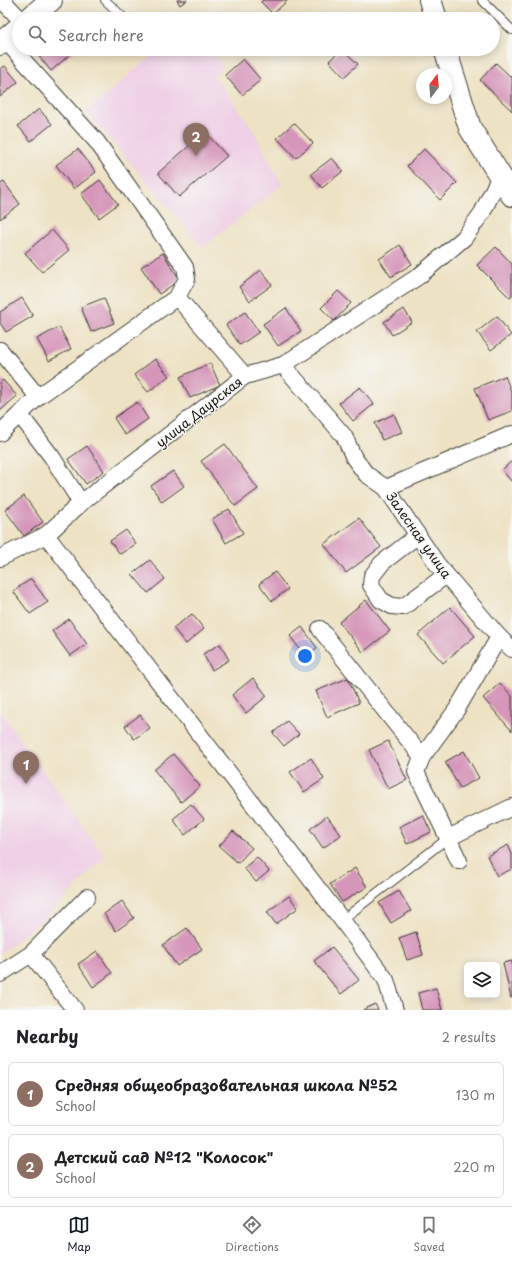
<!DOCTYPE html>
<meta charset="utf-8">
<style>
body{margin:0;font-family:"Playpen Sans",sans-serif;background:#f2f2f2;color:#202124}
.controls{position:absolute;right:12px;bottom:12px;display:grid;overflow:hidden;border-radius:6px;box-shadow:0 2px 10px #0003}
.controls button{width:36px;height:36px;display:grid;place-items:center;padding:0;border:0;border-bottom:1px solid #e0e0e0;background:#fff;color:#202124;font:20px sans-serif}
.compass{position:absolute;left:416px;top:68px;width:36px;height:36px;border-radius:50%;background:#fff;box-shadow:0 2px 10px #0003;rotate:16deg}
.you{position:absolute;left:305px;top:656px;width:14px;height:14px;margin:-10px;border:3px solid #fff;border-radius:50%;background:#1a73e8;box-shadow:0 0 0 6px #1a73e833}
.badge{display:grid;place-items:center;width:26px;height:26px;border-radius:50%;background:#111827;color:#fff;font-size:13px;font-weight:700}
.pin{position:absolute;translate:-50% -33px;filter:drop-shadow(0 1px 2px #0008)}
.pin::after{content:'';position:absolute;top:21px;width:14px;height:12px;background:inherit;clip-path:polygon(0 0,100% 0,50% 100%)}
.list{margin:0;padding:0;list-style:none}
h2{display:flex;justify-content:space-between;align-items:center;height:52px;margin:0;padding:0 16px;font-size:17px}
h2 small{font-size:13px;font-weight:400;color:#757577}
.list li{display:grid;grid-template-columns:26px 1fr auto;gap:12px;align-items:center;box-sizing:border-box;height:64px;margin:0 8px 8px;padding:0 8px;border:1px solid #e0e0e0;border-radius:6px}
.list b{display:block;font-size:15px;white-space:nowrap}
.list p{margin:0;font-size:13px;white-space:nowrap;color:#757577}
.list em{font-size:13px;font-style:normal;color:#757577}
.icon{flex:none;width:22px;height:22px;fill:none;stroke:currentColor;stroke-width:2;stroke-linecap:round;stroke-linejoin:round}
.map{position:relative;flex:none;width:512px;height:1010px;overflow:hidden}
.search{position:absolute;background:#fff;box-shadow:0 2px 10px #0003;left:12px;right:12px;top:12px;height:44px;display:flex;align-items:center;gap:10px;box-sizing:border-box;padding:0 14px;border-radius:22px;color:#757577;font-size:15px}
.sheet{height:196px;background:#fff}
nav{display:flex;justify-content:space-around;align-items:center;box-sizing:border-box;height:56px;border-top:1px solid #e0e0e0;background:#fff;font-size:11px;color:#757577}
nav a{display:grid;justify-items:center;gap:2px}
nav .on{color:#111827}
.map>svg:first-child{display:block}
.built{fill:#efd0e6}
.building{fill:#d696ba}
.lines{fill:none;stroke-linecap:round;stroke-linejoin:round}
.lane-casing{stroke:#3c3a35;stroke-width:10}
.street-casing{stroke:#3c3a35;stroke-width:18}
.secondary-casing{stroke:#3c3a35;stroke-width:24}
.lane{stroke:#fff;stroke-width:8}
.street{stroke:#fff;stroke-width:16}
.secondary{stroke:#fff;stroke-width:22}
.labels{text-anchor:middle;stroke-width:3;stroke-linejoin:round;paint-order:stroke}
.street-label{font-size:13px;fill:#1c1c1c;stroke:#f6f6f2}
</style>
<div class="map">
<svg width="512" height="1010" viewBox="0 0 512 1010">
<rect width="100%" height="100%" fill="#f6f6f2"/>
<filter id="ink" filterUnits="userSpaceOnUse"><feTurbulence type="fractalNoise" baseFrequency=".025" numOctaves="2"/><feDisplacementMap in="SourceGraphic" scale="8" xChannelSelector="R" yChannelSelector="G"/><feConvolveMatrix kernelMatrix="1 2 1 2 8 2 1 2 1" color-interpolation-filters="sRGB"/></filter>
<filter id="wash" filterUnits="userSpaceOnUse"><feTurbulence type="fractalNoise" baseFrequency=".012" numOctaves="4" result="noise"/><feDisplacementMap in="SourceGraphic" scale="16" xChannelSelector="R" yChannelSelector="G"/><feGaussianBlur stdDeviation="0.9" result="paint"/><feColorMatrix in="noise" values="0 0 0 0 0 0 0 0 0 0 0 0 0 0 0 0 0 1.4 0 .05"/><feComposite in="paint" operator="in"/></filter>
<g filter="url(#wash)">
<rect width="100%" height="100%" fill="#eee2c4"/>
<g class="built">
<polygon points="159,49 211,49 223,66 214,76 251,126 282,185 203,247 86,112"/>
<polygon points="0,711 105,857 46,917 0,954"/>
</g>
<g id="blocks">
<g class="building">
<polygon points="177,0 187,0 180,5"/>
<polygon points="263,0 288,0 273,14 261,2"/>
<polygon points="33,49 76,49 51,71"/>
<polygon points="342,49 358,64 344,77 329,61"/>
<polygon points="243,59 261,80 242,95 225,75"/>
<polygon points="496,63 512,78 512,111 480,80"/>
<polygon points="5,66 18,82 0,97 0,69"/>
<polygon points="39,109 52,124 31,141 18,126"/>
<polygon points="294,123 313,143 296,158 277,138"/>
<polygon points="205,132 227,156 179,197 158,173"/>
<polygon points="78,149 96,172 74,189 56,165"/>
<polygon points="424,149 457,183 440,200 407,166"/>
<polygon points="332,158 343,171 322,188 311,174"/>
<polygon points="100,180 118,204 99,218 81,194"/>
<polygon points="4,182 20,204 0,219 0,184"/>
<polygon points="52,230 69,250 42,272 25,253"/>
<polygon points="400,245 412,264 391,277 379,259"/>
<polygon points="496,247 512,264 512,296 510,298 477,265"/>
<polygon points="163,253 180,280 159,294 141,267"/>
<polygon points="261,270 272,285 250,301 239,287"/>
<polygon points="338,291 351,303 334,321 321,308"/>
<polygon points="22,298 33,316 6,332 0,323 0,312"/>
<polygon points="104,298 114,323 91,332 81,307"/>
<polygon points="286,308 301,331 278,346 263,324"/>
<polygon points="404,309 412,322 392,335 384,322"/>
<polygon points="245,312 259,332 240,345 226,325"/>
<polygon points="497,316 511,335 491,350 477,332"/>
<polygon points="59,327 71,349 49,361 37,339"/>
<polygon points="155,359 169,376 148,392 134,375"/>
<polygon points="210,363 220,385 190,398 180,377"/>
<polygon points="505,376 512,394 512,411 488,420 475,388"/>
<polygon points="3,380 17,396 0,411 0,383"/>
<polygon points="360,387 374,404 353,421 339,403"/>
<polygon points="137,402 148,419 125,435 114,418"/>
<polygon points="394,414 402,432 382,440 375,423"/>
<polygon points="225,444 258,489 235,506 201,461"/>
<polygon points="87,446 104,471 86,484 68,459"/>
<polygon points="512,461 512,482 502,470"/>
<polygon points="173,471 184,486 162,502 151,486"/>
<polygon points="24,496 43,522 24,536 5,510"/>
<polygon points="229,509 243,533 226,543 212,519"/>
<polygon points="359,518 381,547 346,573 324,544"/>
<polygon points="126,530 136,544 120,554 110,541"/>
<polygon points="150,560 165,579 148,593 132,574"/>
<polygon points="275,572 288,589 272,601 259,584"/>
<polygon points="31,579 48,602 30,614 13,591"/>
<polygon points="366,600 390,631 363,652 339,622"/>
<polygon points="450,607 475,636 443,663 418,635"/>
<polygon points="192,614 204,629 186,644 173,628"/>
<polygon points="69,619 87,644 70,656 52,631"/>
<polygon points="302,627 317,648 305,656 290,636"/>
<polygon points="220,644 229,660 212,670 203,654"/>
<polygon points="253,678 267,696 246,713 232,695"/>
<polygon points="348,678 359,703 327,717 316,691"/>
<polygon points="500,683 512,696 512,731 483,698"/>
<polygon points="140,715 150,728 134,739 125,726"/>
<polygon points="287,721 299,734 284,746 273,733"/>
<polygon points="388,741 407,780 388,789 369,750"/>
<polygon points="464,751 479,778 460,788 445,762"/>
<polygon points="173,754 200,786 181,802 154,770"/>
<polygon points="311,758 324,779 304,792 290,772"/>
<polygon points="191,804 204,819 185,835 173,819"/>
<polygon points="423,815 431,832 407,844 399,827"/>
<polygon points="327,816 341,835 323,848 310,829"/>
<polygon points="233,831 252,848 238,863 219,846"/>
<polygon points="508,845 512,854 512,869 497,876 487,856"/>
<polygon points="257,857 269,871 256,882 244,868"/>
<polygon points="355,868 367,887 342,902 330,884"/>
<polygon points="399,891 411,911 391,923 379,903"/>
<polygon points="289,896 298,908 276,924 267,912"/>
<polygon points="122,901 134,918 116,931 104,914"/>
<polygon points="187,928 202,949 177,966 163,945"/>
<polygon points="416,932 423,955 407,960 399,938"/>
<polygon points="332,947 359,980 341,994 314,961"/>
<polygon points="97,951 112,973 93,987 78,964"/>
<polygon points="512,961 512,998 511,998 503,963"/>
<polygon points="436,988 442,1010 422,1010 418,993"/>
<polygon points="375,1004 378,1010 363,1010"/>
</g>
</g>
</g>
<g filter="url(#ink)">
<use href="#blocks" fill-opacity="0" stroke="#3c3a35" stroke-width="1"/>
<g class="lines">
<defs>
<g id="lane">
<polyline points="105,0 125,19"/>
<polyline points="482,0 512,30"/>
<polyline points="342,920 448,838"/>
</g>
<g id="street">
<polyline points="2,0 20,19"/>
<polyline points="177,297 245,376"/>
<polyline points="0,350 38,397"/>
<polyline points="283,365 344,436 354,458 366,474 386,488 437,564 499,637 512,649"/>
<polyline points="20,415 52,457 81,503"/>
<polyline points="0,433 38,397 177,297 187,279 185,267 97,142 5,40"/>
<polyline points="386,488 512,434"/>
<polyline points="46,535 342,920 386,980 395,1010"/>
<polyline points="418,535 382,563 372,576 371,585 381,600 392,606 403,607 446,575"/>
<polyline points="0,558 46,535 81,503 245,376 283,365 419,276 464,238 482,213 500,176"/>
<polyline points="320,629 422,757"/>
<polyline points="448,838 512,807"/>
<polyline points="459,861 416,772 422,757 457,709 499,637"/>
<polyline points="31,954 87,897"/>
<polyline points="0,974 31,954 75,1010"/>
</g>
<g id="secondary">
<polyline points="430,0 436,19"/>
<polyline points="29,19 51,0"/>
<polyline points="0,44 19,28"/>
<polyline points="445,49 470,128 512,195"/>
</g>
</defs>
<use href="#lane" class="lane-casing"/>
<use href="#street" class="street-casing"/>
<use href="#secondary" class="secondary-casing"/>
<use href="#lane" class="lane"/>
<use href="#street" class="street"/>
<use href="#secondary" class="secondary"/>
</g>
</g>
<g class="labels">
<g class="street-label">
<text transform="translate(199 412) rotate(-38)" y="5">улица Даурская</text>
<text transform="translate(419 535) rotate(55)" y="5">Залесная улица</text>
</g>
</g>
</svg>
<div class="controls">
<button><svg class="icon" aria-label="layers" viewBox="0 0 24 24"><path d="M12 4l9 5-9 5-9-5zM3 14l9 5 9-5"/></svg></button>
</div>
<svg class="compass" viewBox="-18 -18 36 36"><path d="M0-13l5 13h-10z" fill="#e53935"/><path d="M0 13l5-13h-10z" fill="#757577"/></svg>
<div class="you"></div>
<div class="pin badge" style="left:26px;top:784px;background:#8d6e63">1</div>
<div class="pin badge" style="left:196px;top:156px;background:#8d6e63">2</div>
<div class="search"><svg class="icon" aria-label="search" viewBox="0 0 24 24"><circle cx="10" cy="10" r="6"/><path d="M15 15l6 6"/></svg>Search here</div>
</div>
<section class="sheet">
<h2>Nearby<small>2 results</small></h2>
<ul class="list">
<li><span class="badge" style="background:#8d6e63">1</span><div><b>Средняя общеобразовательная школа №52</b><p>School</p></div><em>130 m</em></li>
<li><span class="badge" style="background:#8d6e63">2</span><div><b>Детский сад №12 &quot;Колосок&quot;</b><p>School</p></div><em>220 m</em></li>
</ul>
</section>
<nav>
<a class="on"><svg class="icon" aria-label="map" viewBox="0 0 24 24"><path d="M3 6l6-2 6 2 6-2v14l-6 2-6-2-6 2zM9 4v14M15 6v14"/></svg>Map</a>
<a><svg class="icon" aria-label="directions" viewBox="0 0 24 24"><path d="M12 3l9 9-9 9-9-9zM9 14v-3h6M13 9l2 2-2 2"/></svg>Directions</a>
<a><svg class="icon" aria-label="saved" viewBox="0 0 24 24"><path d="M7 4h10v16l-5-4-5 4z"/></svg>Saved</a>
</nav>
